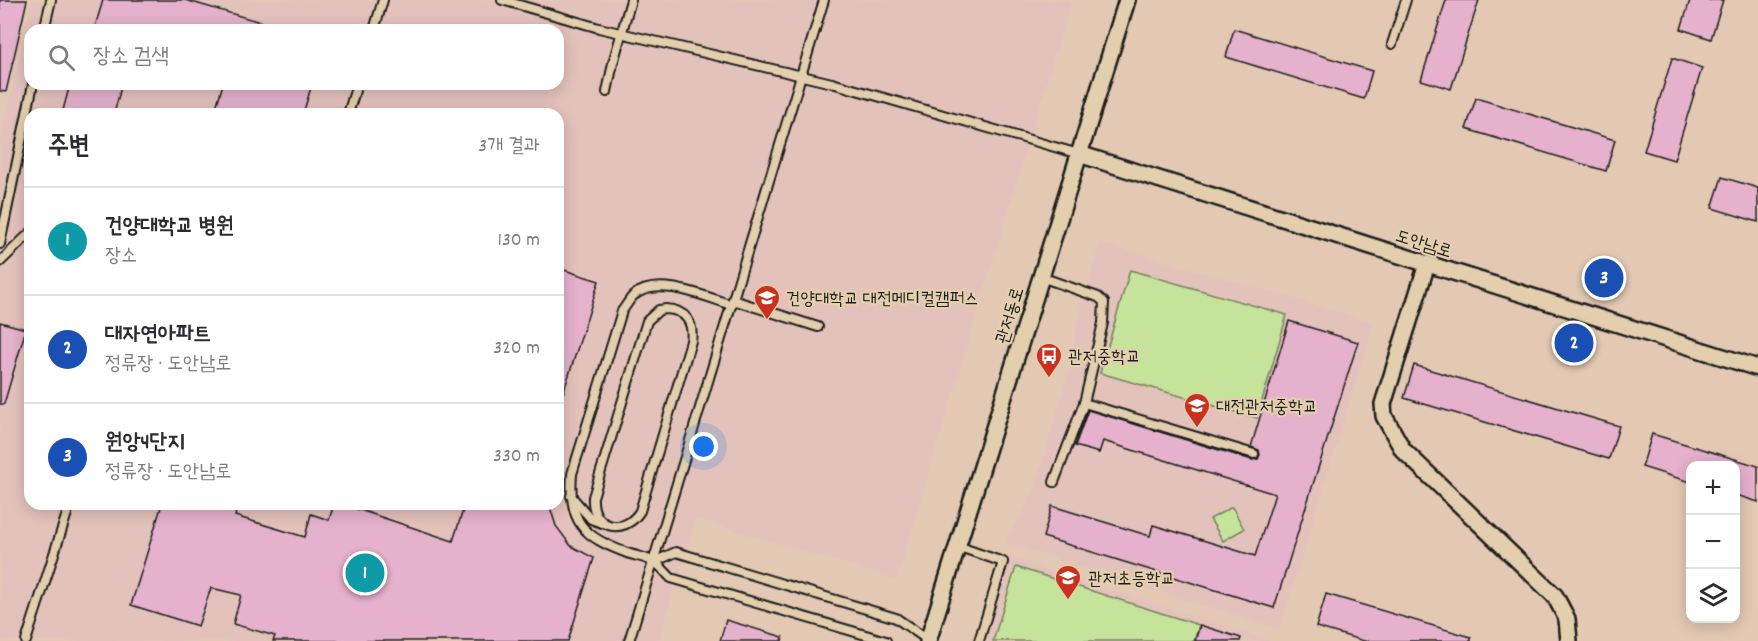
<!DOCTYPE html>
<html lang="ko">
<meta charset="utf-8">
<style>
body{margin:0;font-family:Dekko,"Poor Story",sans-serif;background:#f7f7f7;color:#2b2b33}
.controls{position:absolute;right:18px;bottom:18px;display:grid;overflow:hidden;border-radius:12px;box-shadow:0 3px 15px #0003}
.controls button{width:54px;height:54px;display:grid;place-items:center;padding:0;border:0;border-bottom:2px solid #e1e1e2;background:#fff;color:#2b2b33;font:30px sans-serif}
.you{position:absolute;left:704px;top:447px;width:21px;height:21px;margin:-15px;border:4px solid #fff;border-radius:50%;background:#1a73e8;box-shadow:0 0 0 9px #1a73e833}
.badge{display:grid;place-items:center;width:39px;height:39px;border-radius:50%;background:#111827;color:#fff;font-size:20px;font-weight:700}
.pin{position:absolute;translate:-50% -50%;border:3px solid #fff;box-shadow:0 2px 6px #0006}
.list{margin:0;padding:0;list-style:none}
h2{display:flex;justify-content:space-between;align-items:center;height:78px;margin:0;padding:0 24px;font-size:26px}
h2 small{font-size:20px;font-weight:400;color:#7c7c81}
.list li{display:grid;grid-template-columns:39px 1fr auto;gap:18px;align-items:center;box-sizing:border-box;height:108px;padding:0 24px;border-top:2px solid #e1e1e2}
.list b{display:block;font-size:22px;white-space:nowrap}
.list p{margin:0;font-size:20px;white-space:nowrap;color:#7c7c81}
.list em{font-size:20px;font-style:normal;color:#7c7c81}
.icon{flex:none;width:33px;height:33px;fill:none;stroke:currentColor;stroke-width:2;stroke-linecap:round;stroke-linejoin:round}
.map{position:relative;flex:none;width:1758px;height:641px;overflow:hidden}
.search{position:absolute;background:#fff;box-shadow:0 3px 15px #0003;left:24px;top:24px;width:540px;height:66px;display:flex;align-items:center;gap:15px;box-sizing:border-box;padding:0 21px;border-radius:18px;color:#7c7c81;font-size:22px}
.panel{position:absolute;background:#fff;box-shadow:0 3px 15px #0003;left:24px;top:108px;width:540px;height:402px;border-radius:18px}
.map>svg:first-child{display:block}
.built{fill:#e4c2bc;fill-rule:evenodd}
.green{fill:#c6e39b;stroke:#71805c;stroke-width:1.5}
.building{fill:#e5b1cd;stroke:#1c1c1c;stroke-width:1.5}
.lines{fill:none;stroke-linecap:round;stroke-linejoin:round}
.lane-casing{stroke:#1c1c1c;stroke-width:12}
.street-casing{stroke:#1c1c1c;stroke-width:20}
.lane{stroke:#e3cfae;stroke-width:8}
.street{stroke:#e3cfae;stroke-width:15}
.labels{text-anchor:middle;stroke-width:4.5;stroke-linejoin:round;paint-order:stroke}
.street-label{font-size:18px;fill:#1c1c1c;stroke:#e3cfae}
.poi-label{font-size:18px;fill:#1c1c1c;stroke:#e3cfae;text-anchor:start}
</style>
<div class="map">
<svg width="1758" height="641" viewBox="0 0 1758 641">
<rect width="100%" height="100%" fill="#e3c9b4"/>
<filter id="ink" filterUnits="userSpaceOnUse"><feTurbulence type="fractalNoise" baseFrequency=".0167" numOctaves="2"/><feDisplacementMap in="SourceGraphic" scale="12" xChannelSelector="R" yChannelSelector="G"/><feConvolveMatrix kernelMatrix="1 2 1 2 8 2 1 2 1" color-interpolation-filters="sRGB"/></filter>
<g filter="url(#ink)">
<g class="built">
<path d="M32 0H1072L897 580 696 519 659 641H0V137ZM30 30H558V84H30ZM30 114H558V504H30Z"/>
<polygon points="1100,242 1375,322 1280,630 1005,543 1033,491 1070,367 1078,318"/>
<polygon points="1005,556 1271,641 977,641"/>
</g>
<g class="green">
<polygon points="1130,270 1287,315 1257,418 1100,373"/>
<polygon points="1232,507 1244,529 1223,541 1210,519"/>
<polygon points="1016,567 1199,625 1194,641 993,641"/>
</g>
<g class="building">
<polygon points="0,0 27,0 6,92 0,91"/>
<polygon points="103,0 185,0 274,26 273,30 94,30"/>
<polygon points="1446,0 1479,0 1451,89 1421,80"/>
<polygon points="1690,0 1723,0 1711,39 1681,29"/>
<polygon points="1234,29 1372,71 1364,99 1226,57"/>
<polygon points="1672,58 1702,68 1674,160 1644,151"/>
<polygon points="70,84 109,84 121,87 114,114 62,114"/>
<polygon points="223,84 312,84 303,114 214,114"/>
<polygon points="1476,98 1615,140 1606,171 1466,129"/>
<polygon points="1722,177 1758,188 1758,222 1712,208"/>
<polygon points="558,268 599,281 561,400 558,400"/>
<polygon points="1289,321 1358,342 1274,608 1043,537 1052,506 1150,536 1153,525 1255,556 1275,494 1103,441 1099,453 1075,446 1088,410 1252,460 1258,459 1260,455 1259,450 1251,447"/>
<polygon points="0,322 26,329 4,404 0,404"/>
<polygon points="1414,365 1619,426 1609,459 1404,398"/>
<polygon points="1652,434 1758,466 1758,502 1736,495 1736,465 1690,465 1690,482 1642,467"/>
<polygon points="162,504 238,504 235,516 305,537 311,514 329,520 334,504 342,504 453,541 465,504 549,504 556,526 571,546 594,558 568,641 273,641 275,636 233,624 241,595 211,588 198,626 131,605"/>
<polygon points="1326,594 1471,637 1471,641 1364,641 1316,627"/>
<polygon points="726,620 783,637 782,641 720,641"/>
<polygon points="1200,625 1241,638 1240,641 1195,641"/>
</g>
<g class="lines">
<defs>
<g id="lane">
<polyline points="502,0 599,28 832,83 1079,154"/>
<polyline points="44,30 51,0"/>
<polyline points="374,30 383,0"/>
<polyline points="1392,44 1406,0"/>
<polyline points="607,92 613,63 631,0"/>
<polyline points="348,114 357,84"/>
<polyline points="0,244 33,84"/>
<polyline points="0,262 30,233"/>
<polyline points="1041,277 1098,297 1104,302 1103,323 1084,403 1254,454"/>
<polyline points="733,300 818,327"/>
<path d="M732 305C706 297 657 275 633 296 629 300 626 306 622 311L572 474C568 522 583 537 627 553 635 556 646 557 654 562 660 565 666 573 671 578L886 641"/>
<path d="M666 309C686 310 694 323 691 341L640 511C624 537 591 528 593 497L647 321 659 310Z"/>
<polyline points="1054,482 1084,403"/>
<polyline points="571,496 591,519 602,523"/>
<polyline points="957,546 1003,562 979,641"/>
<polyline points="654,562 676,552 896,618 928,640"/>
<polyline points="26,641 70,504"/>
<polyline points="629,641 824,0"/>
</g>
<g id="street">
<polyline points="1079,154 1758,368"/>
<polyline points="1427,264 1383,404 1384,416 1403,450 1555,596 1567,619 1569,641"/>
<polyline points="928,641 1127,0"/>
</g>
</defs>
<use href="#lane" class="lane-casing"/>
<use href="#street" class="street-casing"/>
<use href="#lane" class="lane"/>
<use href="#street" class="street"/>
</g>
</g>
<defs>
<symbol id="university-pin" viewBox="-11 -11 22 30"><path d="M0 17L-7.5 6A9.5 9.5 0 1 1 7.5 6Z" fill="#c8321e" stroke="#e3cfae"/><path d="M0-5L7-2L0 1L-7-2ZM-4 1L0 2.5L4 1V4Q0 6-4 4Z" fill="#fff"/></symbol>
<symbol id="bus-pin" viewBox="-11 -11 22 30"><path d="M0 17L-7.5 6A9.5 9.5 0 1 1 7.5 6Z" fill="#c8321e" stroke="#e3cfae"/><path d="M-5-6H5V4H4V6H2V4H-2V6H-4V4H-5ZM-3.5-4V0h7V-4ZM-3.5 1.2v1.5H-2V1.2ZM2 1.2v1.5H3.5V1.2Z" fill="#fff"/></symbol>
<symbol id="school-pin" viewBox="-11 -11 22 30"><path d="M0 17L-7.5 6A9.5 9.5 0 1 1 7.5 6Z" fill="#c8321e" stroke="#e3cfae"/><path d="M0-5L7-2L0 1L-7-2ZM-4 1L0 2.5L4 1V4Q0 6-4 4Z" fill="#fff"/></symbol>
</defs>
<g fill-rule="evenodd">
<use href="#university-pin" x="752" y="283" width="30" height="40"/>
<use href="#bus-pin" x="1034" y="341" width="30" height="40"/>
<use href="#school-pin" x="1182" y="391" width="30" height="40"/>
<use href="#school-pin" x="1053" y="563" width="30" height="40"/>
</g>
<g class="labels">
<g class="street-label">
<text transform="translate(1424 243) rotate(17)" y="6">도안남로</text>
<text transform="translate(1009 315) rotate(-73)" y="6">관저동로</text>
</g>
<g class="poi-label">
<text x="786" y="304">건양대학교 대전메디컬캠퍼스</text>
<text x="1068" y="362">관저중학교</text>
<text x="1216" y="412">대전관저중학교</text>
<text x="1088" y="584">관저초등학교</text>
</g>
</g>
</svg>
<div class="controls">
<button>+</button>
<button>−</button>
<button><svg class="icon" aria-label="layers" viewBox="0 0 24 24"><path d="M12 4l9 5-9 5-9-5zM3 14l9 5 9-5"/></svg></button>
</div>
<div class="you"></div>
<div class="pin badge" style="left:365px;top:573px;background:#0f9aa8">1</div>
<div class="pin badge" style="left:1574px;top:343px;background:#1a4fb4">2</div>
<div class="pin badge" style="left:1604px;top:278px;background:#1a4fb4">3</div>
<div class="search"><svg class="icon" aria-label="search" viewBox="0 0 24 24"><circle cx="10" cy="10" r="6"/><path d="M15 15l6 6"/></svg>장소 검색</div>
<section class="panel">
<h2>주변<small>3개 결과</small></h2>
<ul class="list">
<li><span class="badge" style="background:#0f9aa8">1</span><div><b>건양대학교 병원</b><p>장소</p></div><em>130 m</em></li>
<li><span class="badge" style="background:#1a4fb4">2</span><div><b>대자연아파트</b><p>정류장 · 도안남로</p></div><em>320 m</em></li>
<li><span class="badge" style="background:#1a4fb4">3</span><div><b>원앙4단지</b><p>정류장 · 도안남로</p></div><em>330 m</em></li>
</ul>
</section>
</div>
